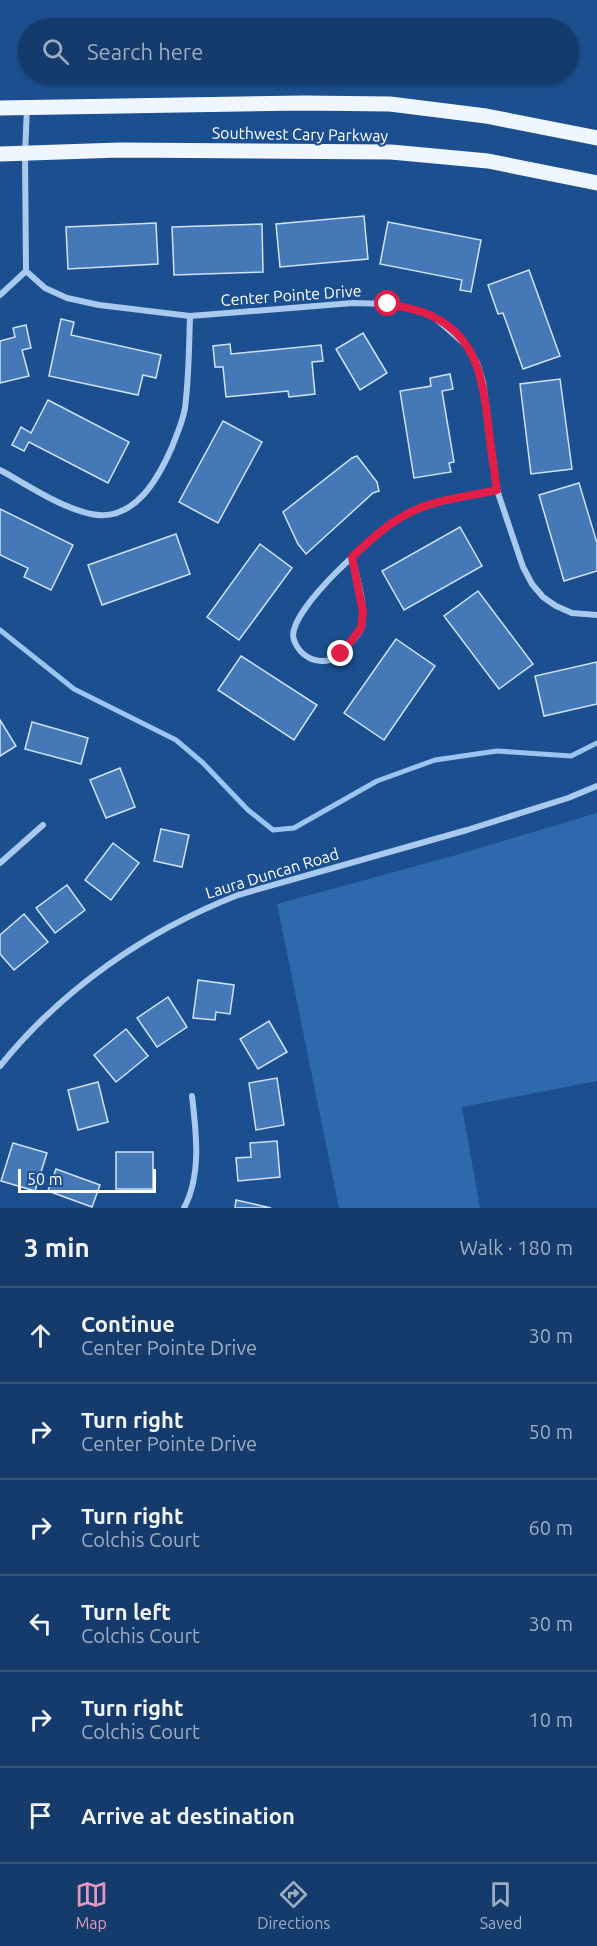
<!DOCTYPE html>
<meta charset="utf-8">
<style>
body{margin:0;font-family:Ubuntu,sans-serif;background:#1d4271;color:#f1f3f6}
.scale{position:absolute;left:18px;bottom:15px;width:138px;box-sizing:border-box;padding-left:6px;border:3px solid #fff;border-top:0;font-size:16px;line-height:21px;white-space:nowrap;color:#fff;-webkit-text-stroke:4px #1b4f8f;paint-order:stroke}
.stop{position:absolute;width:18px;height:18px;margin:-14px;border:4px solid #e11d48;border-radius:50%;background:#fff}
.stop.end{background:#e11d48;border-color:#fff;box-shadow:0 2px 6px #0008}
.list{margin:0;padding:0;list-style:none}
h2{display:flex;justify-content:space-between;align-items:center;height:78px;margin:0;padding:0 24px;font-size:26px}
h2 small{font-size:20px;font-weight:400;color:#9dadc1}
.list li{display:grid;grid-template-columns:39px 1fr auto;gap:18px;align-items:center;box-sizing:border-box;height:96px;padding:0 24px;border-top:2px solid #33557e}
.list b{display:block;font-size:22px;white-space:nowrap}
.list p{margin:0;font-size:20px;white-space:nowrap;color:#9dadc1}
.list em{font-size:20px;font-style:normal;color:#9dadc1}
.icon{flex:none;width:33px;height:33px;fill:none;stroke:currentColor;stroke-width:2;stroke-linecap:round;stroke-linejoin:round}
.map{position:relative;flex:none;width:597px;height:1208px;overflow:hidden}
.search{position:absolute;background:#143b6b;box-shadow:0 2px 4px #0004;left:18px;right:18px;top:18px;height:66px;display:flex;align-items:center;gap:15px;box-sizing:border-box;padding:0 21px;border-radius:33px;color:#9dadc1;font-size:22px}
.sheet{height:654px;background:#143b6b}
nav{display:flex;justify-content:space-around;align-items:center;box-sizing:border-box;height:84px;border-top:2px solid #33557e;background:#143b6b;font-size:16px;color:#9dadc1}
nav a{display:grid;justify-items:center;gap:3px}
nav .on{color:#e797bd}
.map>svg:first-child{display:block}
.green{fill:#2e69ad}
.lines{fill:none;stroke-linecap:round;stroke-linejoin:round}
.stream{stroke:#9cc4f0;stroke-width:5}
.building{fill:#4478b7;stroke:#cfe3fa;stroke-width:1.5}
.street{stroke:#a9c9ee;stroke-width:6}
.primary{stroke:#f0f6ff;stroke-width:15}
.route{stroke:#e11d48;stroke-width:8}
.labels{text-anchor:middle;stroke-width:4.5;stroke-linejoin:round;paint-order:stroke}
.street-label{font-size:16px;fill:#fff;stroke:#1b4f8f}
</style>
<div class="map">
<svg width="597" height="1208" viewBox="0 0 597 1208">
<rect width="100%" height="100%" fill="#1b4f8f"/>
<polygon class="green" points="597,813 597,1081 462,1107 480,1208 339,1208 277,904 456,855"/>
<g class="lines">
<polyline class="stream" points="0,630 74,689 176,740 203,763 248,810 273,830 294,828 377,781 435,760 497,751 571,756 597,743"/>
</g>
<g class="building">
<polygon points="364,216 368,259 280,267 276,224"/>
<polygon points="388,222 481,240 471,292 460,290 462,280 380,264"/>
<polygon points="156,223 158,264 68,269 66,227"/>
<polygon points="262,224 263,272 174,275 172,227"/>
<polygon points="529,270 560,356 523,369 503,313 498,314 488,285"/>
<polygon points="61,319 74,322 71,335 161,355 156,378 143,375 138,395 49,376"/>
<polygon points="26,325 31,348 22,350 29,376 0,383 0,341 15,337 13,328"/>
<polygon points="363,333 387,373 360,390 336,349"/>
<polygon points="230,344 231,354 321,345 323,361 312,362 315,394 289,397 288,391 226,397 223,367 215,367 213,346"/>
<polygon points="450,374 453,389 442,391 454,462 449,463 451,472 414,478 400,391 431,386 430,378"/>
<polygon points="560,379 572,469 531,474 520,384"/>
<polygon points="48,400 129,442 108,483 29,442 24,451 12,445 21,427 31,433"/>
<polygon points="223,421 262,442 218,523 179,502"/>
<polygon points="357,456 377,482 379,491 373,493 306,554 298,544 283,512 352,458"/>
<polygon points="579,483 597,543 597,571 564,581 539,495"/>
<polygon points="0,509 73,545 51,590 24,577 28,568 0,555"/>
<polygon points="460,527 482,566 404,610 382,571"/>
<polygon points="176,534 190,574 102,605 88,565"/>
<polygon points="260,544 292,568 239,640 207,617"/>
<polygon points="478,591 533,664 499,689 444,616"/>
<polygon points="396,639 435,666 384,740 344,713"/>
<polygon points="241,656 317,705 294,740 218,690"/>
<polygon points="597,662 597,704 544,716 535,676"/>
<polygon points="0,720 16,746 0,756"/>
<polygon points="32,722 88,738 81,764 25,749"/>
<polygon points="120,768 135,807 106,818 90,780"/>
<polygon points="161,829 189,835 182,867 154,861"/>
<polygon points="113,843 139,863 111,900 85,880"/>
<polygon points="67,885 85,910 55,933 36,908"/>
<polygon points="24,914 48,942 14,970 0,954 0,935"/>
<polygon points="198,980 234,985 230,1014 216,1012 215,1020 193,1018"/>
<polygon points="168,997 187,1027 157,1047 137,1018"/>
<polygon points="269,1021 287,1052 258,1069 240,1039"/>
<polygon points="126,1029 148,1056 116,1082 94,1055"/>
<polygon points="277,1078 284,1125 256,1130 249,1083"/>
<polygon points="98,1082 108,1122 78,1130 68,1090"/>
<polygon points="277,1141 280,1177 238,1181 236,1158 251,1157 250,1143"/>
<polygon points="13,1143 47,1153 35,1191 1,1181"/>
<rect x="116" y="1152" width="37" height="37"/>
<polygon points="56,1169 100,1185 92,1207 48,1191"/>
<polygon points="236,1200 271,1208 235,1208"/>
</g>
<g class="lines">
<g class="street">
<polyline points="27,107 25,154 26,271 45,288 67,298 99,305 190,316 353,303 388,304 415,310 434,317 467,346 477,363 483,382 497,490 523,567 532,584 543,597 556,606 572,613 597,615"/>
<polyline points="0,295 26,271"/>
<path d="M0 470C28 485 59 507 91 514 134 523 158 479 172 447 177 434 183 421 185 408 189 377 189 346 190 316"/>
<path d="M352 557C356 575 368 612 361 629 358 636 349 644 344 650 329 669 302 662 294 640 283 613 384 524 409 513 437 500 467 497 497 490"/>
<polyline points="0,863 43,825"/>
<path d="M0 1066C62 989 146 931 238 895L467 830 568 798 597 786"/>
<path d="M184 1208C202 1175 196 1131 192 1096"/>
</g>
<g class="primary">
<polyline points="0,108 304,103 390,104 486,116 597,138"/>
<polyline points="0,154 120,150 391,152 488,161 597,183"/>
</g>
</g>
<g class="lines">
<path class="route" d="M341 654 361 628 363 612 352 557C369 541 386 525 407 514 434 499 467 497 497 490 494 470 491 451 489 431 483 385 480 339 432 316 418 309 403 307 388 304"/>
</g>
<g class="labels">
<g class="street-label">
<text transform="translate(300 134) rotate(1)" y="6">Southwest Cary Parkway</text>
<text transform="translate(291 295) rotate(-4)" y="6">Center Pointe Drive</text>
<text transform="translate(272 873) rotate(-17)" y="6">Laura Duncan Road</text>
</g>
</g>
</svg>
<div class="scale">50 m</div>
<div class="stop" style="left:388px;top:304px"></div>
<div class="stop end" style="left:341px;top:654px"></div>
<div class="search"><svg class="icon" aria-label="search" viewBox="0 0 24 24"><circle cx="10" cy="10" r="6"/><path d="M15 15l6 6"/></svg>Search here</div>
</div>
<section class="sheet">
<h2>3 min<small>Walk · 180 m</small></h2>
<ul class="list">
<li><svg class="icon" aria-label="ahead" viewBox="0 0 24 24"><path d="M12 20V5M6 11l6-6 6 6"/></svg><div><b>Continue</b><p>Center Pointe Drive</p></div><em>30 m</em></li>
<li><svg class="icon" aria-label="right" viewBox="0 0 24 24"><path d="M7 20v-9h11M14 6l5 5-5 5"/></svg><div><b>Turn right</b><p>Center Pointe Drive</p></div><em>50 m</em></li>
<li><svg class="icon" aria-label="right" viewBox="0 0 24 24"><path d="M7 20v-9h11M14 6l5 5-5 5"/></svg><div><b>Turn right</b><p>Colchis Court</p></div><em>60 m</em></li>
<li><svg class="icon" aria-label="left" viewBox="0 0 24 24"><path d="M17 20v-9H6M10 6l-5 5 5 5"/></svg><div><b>Turn left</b><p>Colchis Court</p></div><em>30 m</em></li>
<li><svg class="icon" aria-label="right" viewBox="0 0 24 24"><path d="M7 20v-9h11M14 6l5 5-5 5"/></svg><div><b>Turn right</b><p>Colchis Court</p></div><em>10 m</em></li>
<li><svg class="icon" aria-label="arrive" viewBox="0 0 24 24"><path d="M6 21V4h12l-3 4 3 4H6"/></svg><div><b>Arrive at destination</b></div></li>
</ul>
</section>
<nav>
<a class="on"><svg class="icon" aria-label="map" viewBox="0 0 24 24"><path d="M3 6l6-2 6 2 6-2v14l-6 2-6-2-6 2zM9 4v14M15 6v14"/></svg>Map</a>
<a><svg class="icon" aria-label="directions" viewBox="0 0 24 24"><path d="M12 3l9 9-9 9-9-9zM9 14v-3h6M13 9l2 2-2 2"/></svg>Directions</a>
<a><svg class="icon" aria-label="saved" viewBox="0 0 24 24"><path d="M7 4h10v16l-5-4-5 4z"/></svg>Saved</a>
</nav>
